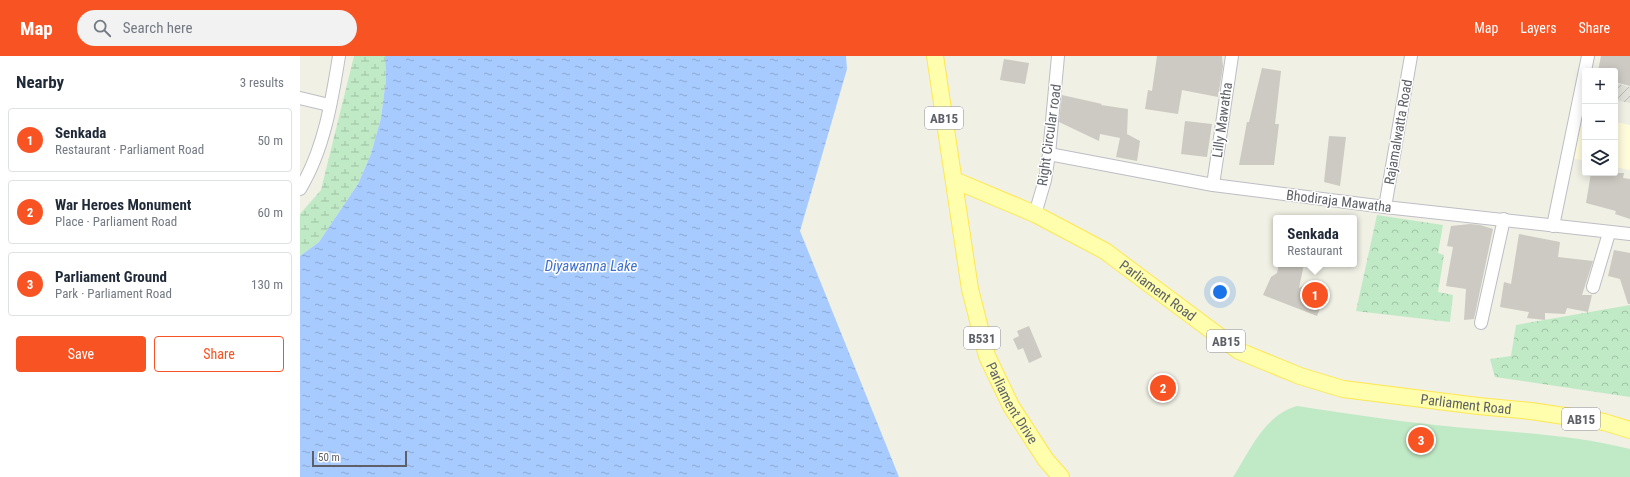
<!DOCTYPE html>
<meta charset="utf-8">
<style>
body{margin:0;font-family:"Roboto Condensed",sans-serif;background:#f2f2f3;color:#1f2937}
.controls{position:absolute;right:12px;top:12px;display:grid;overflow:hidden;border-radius:4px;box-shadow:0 2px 10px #0003}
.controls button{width:36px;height:36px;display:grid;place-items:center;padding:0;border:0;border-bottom:1px solid #e0e1e3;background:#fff;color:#1f2937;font:20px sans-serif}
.scale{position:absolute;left:12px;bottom:10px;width:95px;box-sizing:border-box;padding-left:4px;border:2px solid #5d6067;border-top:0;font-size:11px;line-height:14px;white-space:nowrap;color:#5d6067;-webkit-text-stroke:3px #fff;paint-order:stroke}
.you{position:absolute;left:920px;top:236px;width:14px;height:14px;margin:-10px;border:3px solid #fff;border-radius:50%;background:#1a73e8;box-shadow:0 0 0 6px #1a73e833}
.badge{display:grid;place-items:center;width:26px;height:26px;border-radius:50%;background:#f85323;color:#fff;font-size:13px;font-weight:700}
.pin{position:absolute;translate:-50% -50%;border:2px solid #fff;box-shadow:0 1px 4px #0006}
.popup{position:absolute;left:973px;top:159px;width:84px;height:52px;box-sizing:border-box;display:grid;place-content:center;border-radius:4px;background:#fff;filter:drop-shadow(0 1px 3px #0005);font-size:13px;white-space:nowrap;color:#747a83}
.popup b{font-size:15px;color:#1f2937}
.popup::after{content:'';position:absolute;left:50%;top:100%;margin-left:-8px;border:8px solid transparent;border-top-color:#fff}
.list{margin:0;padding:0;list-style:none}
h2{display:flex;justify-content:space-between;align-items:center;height:52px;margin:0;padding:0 16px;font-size:17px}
h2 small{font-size:13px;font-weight:400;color:#747a83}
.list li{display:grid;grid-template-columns:26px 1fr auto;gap:12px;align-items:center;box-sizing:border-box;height:64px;margin:0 8px 8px;padding:0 8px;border:1px solid #e0e1e3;border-radius:4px}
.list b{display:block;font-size:15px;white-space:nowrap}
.list p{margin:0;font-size:13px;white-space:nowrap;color:#747a83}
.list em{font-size:13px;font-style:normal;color:#747a83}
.actions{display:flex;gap:8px;padding:12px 16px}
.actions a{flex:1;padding:9px 0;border:1px solid #f85323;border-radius:4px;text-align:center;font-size:14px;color:#f85323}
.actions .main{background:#f85323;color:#fff}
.icon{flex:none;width:22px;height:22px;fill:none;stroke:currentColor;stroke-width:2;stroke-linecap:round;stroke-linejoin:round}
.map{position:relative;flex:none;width:1330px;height:421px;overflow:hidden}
header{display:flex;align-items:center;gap:24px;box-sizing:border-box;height:56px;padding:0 20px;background:#f85323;color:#fff}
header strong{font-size:19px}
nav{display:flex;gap:22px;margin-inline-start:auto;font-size:14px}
.search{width:280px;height:36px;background:#f2f2f3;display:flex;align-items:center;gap:10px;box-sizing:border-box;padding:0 14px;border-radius:22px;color:#747a83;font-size:15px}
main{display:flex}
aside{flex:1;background:#fff}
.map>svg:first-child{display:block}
.commercial{fill:#fffcdc}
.industrial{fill:url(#industrial-furrows)}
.green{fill:#c0eac6}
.forest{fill:url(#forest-crowns)}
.wetland{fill:url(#wetland-marsh)}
.water{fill:url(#water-ripples)}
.building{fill:#cccac2}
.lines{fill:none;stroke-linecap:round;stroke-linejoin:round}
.minor-casing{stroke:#bdbec5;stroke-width:14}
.major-casing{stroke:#fee751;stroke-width:18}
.minor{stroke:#fff;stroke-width:12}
.major{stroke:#fffeac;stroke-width:16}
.labels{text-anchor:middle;stroke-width:3;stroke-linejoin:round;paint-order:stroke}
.shield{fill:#fff;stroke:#8e9095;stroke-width:1}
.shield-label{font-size:13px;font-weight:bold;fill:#5d6067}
.street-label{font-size:14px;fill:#5d6067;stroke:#fff}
.water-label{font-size:15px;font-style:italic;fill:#3d6fce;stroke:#fff}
</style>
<header>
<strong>Map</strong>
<div class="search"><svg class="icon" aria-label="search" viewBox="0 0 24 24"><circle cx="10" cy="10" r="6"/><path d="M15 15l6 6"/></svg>Search here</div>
<nav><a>Map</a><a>Layers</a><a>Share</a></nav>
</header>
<main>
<aside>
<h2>Nearby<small>3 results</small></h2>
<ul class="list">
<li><span class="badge">1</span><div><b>Senkada</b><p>Restaurant · Parliament Road</p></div><em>50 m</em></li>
<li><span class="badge">2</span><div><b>War Heroes Monument</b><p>Place · Parliament Road</p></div><em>60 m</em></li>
<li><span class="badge">3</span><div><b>Parliament Ground</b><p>Park · Parliament Road</p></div><em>130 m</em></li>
</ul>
<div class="actions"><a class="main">Save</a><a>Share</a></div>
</aside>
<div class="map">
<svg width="1330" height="421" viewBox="0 0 1330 421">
<defs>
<pattern id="industrial-furrows" width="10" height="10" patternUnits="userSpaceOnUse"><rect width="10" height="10" fill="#e1e1d9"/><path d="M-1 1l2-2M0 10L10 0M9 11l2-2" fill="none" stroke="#babab4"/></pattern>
<pattern id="forest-crowns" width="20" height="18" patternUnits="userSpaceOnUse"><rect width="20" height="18" fill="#c0eac6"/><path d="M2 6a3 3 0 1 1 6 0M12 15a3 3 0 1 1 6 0" fill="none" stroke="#9fc1a5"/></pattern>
<pattern id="wetland-marsh" width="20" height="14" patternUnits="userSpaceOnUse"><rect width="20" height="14" fill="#c0eac6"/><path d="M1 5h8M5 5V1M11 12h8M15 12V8" fill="none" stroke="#9fc1a5"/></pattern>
<pattern id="water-ripples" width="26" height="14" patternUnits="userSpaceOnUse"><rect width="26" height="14" fill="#a7cbff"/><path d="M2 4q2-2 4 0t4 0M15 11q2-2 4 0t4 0" fill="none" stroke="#8ba8d2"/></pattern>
</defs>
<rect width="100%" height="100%" fill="#f0f0e5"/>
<g class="commercial">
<polygon points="1276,57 1285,59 1285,105 1272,102"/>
<polygon points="1315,66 1330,69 1330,114 1315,111"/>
</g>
<polygon class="industrial" points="1315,27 1330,31 1330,47 1315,44"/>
<path class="green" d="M997 350C1043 357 1089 364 1135 369 1200 376 1266 377 1330 393V421H933C950 395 964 359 997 350Z"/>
<g class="forest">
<polygon points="1077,159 1143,169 1138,197 1144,199 1138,236 1153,239 1150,266 1056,255"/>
<polygon points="1330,249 1330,341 1195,321 1190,303 1211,300 1216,269"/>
</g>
<polygon class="wetland" points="54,0 85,0 86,23 81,62 71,98 58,128 19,186 0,200 0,158 21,134"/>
<polygon class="water" points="85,0 546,0 547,13 500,175 599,421 0,421 0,200 19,186 58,128 71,98 81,62 86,23"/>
<g class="building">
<polygon points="857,0 922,0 923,11 918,41 882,34 878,58 845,53 848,34 852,35"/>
<polygon points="1301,0 1330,0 1330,30 1315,26 1315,15 1298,15"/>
<polygon points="704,3 729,7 725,28 700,24"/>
<polygon points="962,12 981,15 975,68 979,68 974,109 939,109 947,66 949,66"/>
<polygon points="762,39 802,48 801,49 828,53 827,78 840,85 837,105 816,101 820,82 800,78 799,85 759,66"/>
<polygon points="885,65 912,68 907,101 881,98"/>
<polygon points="1029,80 1046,81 1040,130 1024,126"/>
<polygon points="1291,117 1324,117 1323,122 1330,123 1330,163 1315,158 1316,155 1286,147"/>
<polygon points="1170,168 1180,169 1193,173 1174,263 1164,264 1166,233 1146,230 1153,191 1147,190 1151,170"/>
<polygon points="1219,178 1260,186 1258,201 1293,205 1282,239 1292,239 1288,256 1267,252 1265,258 1245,257 1245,264 1227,262 1229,256 1200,251 1204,226 1211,228"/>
<polygon points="1314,194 1330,197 1330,248 1328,248 1320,223 1308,220"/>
<polygon points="979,208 1004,208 999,232 1015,224 1024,242 1017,260 963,239 971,221 977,217"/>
<polygon points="729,270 742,301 729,307 723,292 718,294 713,283 719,280 717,275"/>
</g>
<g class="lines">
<defs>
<g id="minor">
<polyline points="0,42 29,49"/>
<polyline points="749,98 913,129 1085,151 1330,178"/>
<polyline points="913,129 932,0"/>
<path d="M0 133C24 94 32 44 39 0"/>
<polyline points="1085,151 1111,0"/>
<polyline points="735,158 745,124 749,98 758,0"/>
<polyline points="1253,170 1288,0"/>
<polyline points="1293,231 1309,177"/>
<polyline points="1181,267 1204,163"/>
</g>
<g id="major">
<path id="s1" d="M635 0 670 233 687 300 711 350 746 404 761 421"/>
<path id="s2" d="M654 124 735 158 805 195 939 295 1000 320 1043 333 1178 350 1231 355 1304 366 1330 374"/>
</g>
</defs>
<use href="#minor" class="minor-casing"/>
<use href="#major" class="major-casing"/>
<use href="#minor" class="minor"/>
<use href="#major" class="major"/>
</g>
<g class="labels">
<g class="shield">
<rect x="625" y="51" width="38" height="22" rx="3"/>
<rect x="664" y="271" width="36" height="22" rx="3"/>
<rect x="907" y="274" width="38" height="22" rx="3"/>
<rect x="1262" y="352" width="38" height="22" rx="3"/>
</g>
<g class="shield-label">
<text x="644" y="67">AB15</text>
<text x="682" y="287">B531</text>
<text x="926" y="290">AB15</text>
<text x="1281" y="368">AB15</text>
</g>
<g class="street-label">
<text transform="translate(922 64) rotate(-82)" y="5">Lilly Mawatha</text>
<text transform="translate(1098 76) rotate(-80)" y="5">Rajamalwatta Road</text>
<text transform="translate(749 79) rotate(-82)" y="5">Right Circular road</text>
<text transform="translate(1039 145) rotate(7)" y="5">Bhodiraja Mawatha</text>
<text dy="5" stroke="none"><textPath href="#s2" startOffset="233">Parliament Road</textPath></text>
<text dy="5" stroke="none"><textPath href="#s1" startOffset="358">Parliament Drive</textPath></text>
<text dy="5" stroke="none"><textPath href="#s2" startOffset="569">Parliament Road</textPath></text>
</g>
<g class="water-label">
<text x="291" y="215">Diyawanna Lake</text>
</g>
</g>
</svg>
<div class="controls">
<button>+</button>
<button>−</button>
<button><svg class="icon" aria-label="layers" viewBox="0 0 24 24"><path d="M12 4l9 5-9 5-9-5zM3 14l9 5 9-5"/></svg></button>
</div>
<div class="scale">50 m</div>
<div class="you"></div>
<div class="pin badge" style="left:1015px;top:239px">1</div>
<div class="popup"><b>Senkada</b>Restaurant</div>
<div class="pin badge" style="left:863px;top:332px">2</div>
<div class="pin badge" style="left:1121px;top:384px">3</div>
</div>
</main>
